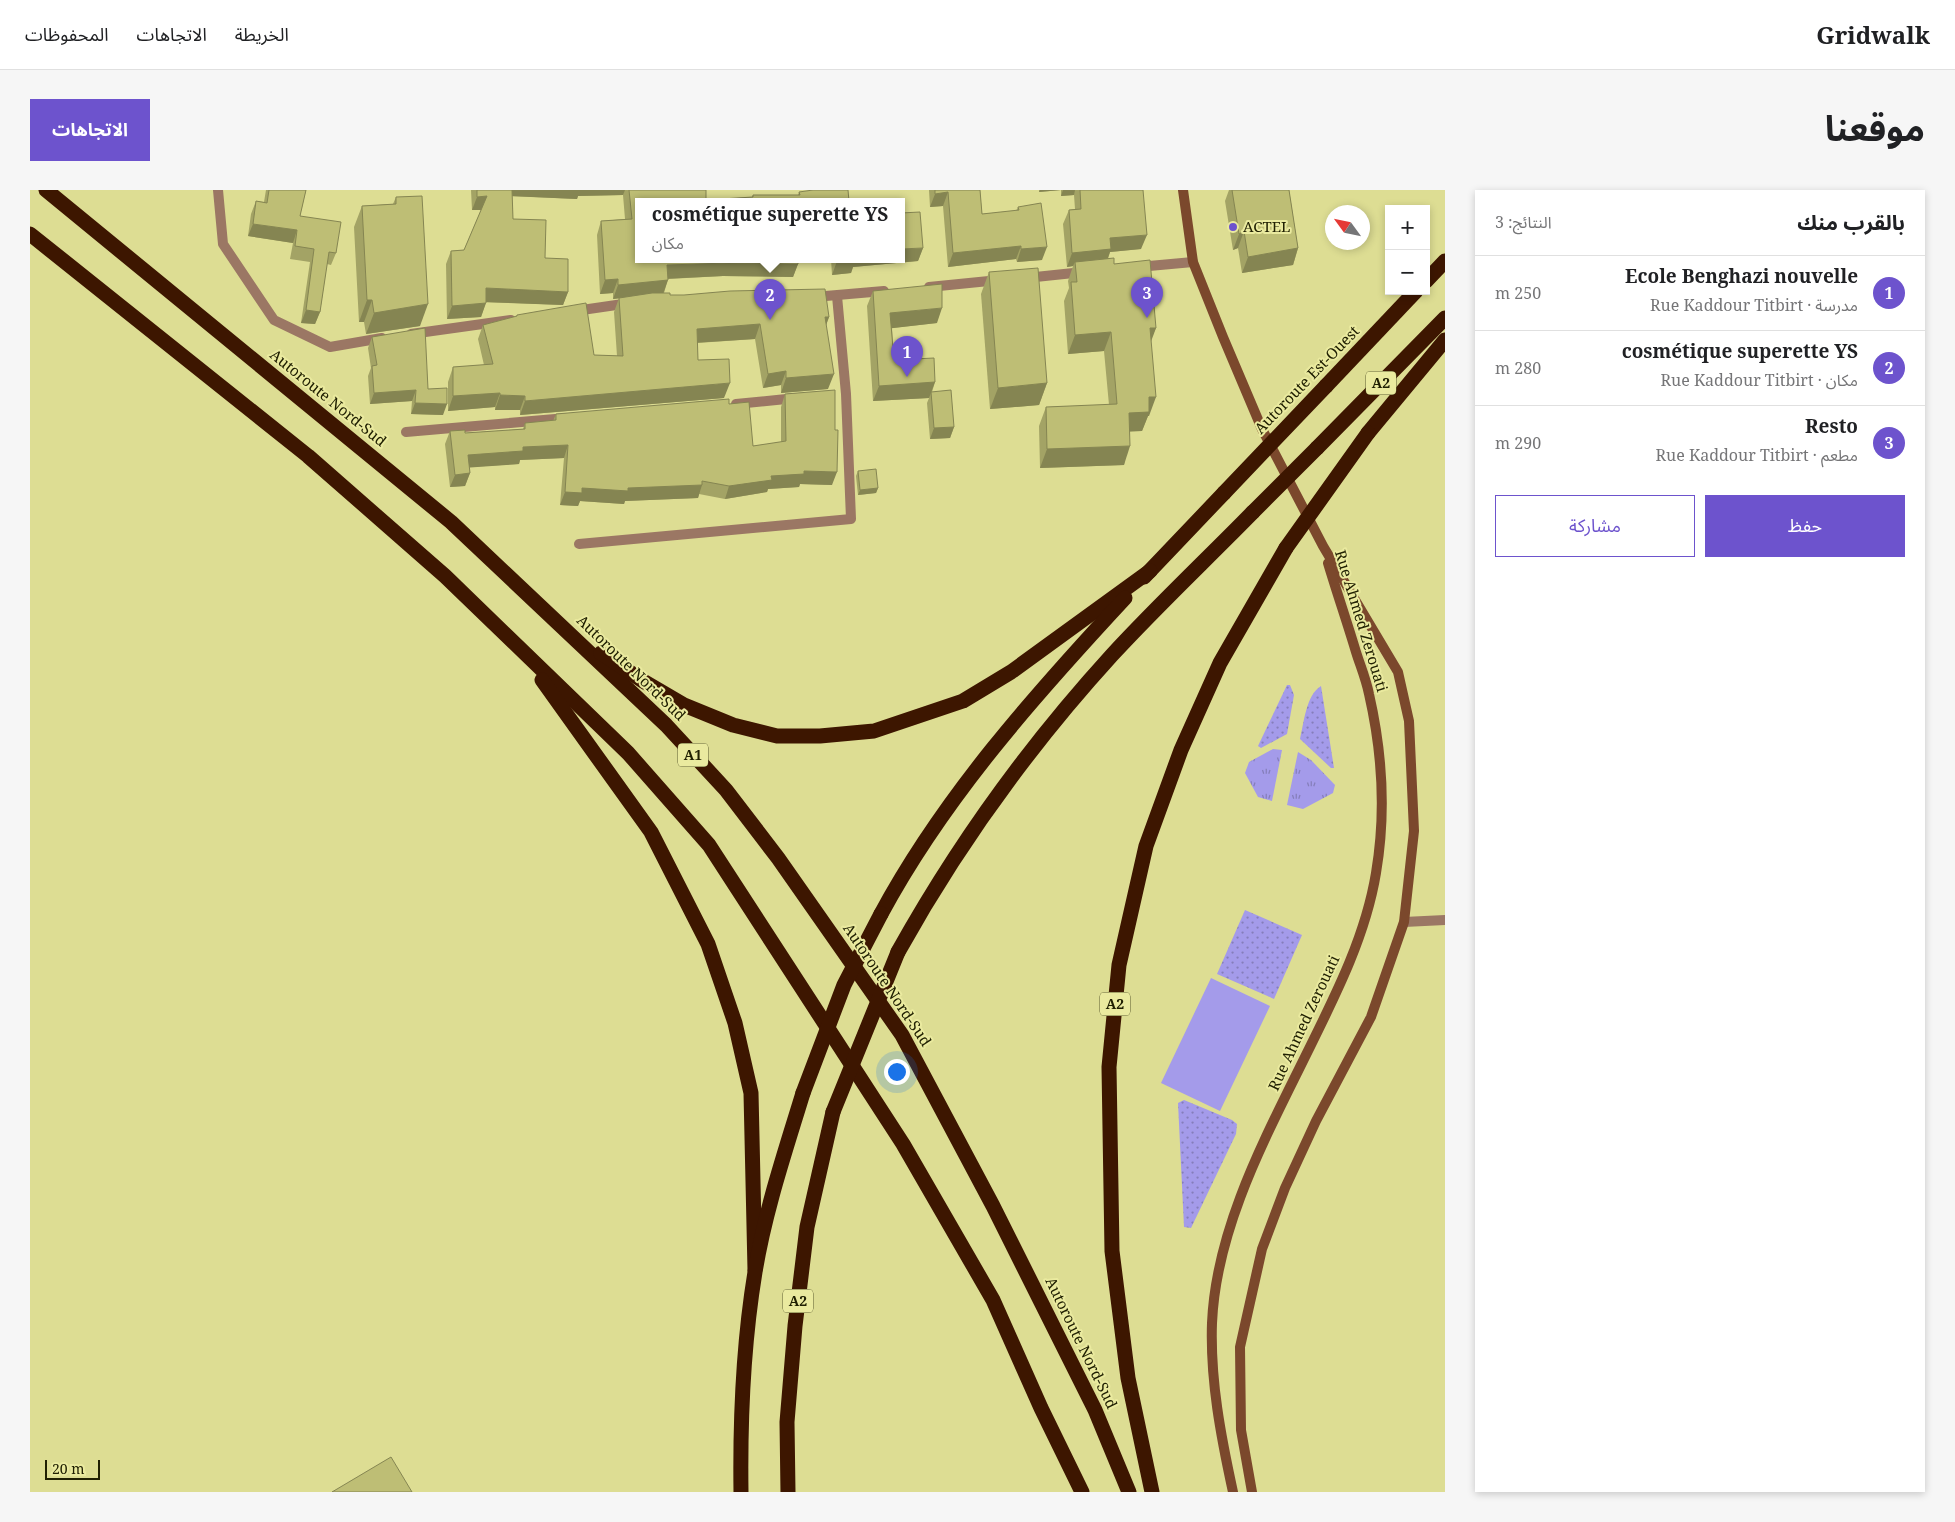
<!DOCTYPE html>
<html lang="ar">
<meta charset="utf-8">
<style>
body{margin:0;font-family:"Noto Serif","Noto Sans Arabic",serif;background:#f6f6f6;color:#202124;direction:rtl}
.controls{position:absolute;right:15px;top:15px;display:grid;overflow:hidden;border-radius:0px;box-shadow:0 2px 8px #0003}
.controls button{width:45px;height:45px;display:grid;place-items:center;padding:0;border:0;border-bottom:1px solid #e0e0e0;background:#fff;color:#202124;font:25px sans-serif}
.compass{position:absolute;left:1295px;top:15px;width:45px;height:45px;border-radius:50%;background:#fff;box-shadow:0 2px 8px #0003;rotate:303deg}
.scale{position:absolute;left:15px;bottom:12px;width:55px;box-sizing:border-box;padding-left:5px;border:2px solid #202002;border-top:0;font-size:14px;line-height:18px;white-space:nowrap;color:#202002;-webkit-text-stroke:4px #eaea9f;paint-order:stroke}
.you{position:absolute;left:866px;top:881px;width:18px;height:18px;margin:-12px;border:4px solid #fff;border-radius:50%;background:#1a73e8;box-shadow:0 0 0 8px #1a73e833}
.badge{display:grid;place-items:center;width:32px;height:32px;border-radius:50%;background:#6d53cd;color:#fff;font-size:16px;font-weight:700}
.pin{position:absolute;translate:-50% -41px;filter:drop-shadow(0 1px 2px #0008)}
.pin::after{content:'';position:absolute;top:26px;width:18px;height:15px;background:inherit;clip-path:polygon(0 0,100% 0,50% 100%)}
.popup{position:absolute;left:605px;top:8px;width:270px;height:65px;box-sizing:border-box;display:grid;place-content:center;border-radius:0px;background:#fff;filter:drop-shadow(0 1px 4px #0005);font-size:16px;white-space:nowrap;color:#757577}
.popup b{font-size:19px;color:#202124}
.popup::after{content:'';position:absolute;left:50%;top:100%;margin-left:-10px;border:10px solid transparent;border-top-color:#fff}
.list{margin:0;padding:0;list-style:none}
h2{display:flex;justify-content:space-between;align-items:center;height:65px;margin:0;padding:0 20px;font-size:21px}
h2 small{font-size:16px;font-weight:400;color:#757577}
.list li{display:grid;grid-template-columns:32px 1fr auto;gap:15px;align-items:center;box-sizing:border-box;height:75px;padding:0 20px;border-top:1px solid #e0e0e0}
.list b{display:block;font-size:19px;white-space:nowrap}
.list p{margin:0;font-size:16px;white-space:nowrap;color:#757577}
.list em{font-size:16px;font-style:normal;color:#757577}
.actions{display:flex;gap:10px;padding:15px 20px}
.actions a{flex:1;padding:11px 0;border:1px solid #6d53cd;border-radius:0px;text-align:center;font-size:18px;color:#6d53cd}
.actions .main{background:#6d53cd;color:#fff}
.map{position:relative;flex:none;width:1415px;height:1302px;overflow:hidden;direction:ltr;border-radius:0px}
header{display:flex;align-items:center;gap:30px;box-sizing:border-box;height:70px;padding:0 25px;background:#fff;border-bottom:1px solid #e0e0e0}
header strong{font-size:24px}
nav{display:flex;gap:28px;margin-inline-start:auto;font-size:18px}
.intro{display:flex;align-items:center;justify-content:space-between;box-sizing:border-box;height:120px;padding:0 30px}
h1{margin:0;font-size:35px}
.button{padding:12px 22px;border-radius:0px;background:#6d53cd;color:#fff;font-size:18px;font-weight:700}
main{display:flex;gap:30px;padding:0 30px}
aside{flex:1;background:#fff;border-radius:0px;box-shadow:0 2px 8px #0003}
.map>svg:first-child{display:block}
.grass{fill:url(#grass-tufts)}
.park{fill:url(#park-dots)}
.pitch{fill:#a49bea}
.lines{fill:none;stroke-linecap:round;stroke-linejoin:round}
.minor{stroke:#9b7764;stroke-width:10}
.tertiary{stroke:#9b7764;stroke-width:10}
.secondary{stroke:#7b482c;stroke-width:10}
.motorway{stroke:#3d1600;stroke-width:15}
.motorway-bridge{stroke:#3d1600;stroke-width:15}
.wall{fill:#a3a365}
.shaded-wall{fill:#858552}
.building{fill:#bebe75;stroke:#858552}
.poi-dot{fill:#6d53cd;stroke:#eaea9f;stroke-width:2}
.labels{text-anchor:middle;stroke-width:4;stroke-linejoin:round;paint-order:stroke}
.shield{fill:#eaea9f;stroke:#5d5d31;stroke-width:1}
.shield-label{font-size:14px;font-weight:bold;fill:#202002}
.poi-label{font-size:15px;fill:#202002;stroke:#eaea9f;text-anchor:start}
.street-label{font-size:15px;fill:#202002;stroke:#eaea9f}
</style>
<header>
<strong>Gridwalk</strong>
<nav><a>الخريطة</a><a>الاتجاهات</a><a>المحفوظات</a></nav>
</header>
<div class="intro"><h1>موقعنا</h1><a class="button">الاتجاهات</a></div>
<main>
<aside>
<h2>بالقرب منك<small>النتائج: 3</small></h2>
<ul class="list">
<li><span class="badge">1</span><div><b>Ecole Benghazi nouvelle</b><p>مدرسة · Rue Kaddour Titbirt</p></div><em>250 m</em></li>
<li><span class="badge">2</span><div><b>cosmétique superette YS</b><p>مكان · Rue Kaddour Titbirt</p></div><em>280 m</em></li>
<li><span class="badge">3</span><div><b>Resto</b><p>مطعم · Rue Kaddour Titbirt</p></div><em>290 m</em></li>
</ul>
<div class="actions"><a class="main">حفظ</a><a>مشاركة</a></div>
</aside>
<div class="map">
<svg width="1415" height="1302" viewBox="0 0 1415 1302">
<defs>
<pattern id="grass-tufts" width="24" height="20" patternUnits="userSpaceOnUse" patternTransform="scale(1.25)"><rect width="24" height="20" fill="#a49bea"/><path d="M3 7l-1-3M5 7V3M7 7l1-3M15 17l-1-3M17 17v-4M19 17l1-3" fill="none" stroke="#857ebb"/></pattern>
<pattern id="park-dots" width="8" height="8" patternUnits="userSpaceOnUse" patternTransform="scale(1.25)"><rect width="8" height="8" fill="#a49bea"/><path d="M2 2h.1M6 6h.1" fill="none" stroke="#857ebb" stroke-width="1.8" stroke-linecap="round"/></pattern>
</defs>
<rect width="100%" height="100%" fill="#dddd93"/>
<g class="grass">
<polygon points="1243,559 1252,560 1242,611 1228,607 1215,583 1219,572"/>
<polygon points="1268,562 1281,570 1305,595 1303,603 1273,619 1257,615"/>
</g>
<g class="park">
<polygon points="1257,495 1260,495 1264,505 1257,544 1231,558 1228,556"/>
<path d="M1291 496 1304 578H1301L1270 549C1274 533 1276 505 1291 496Z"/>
<polygon points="1215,720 1272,745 1244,809 1187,784"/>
<polygon points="1154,910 1202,930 1207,934 1206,944 1161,1038 1154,1037 1148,913"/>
</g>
<polygon class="pitch" points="1181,788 1240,816 1190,921 1131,893"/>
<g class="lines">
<g class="minor">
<polyline points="706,214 766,208"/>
<polyline points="376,242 537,228"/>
<polyline points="549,354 821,329 816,204 807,106"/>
<polyline points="1374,732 1415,730"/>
</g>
<g class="tertiary">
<polyline points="188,0 193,54 244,130 300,157 352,148"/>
<polyline points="1108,77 1163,72"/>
<polyline points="996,88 1053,82"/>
<polyline points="899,97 969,90"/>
<polyline points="784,107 854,101"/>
<polyline points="545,121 600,113"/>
<polyline points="381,144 481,130"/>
</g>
<g class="secondary">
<polyline points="1153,0 1163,72 1193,147 1232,239 1293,356 1368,482 1379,531 1384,641 1374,732 1341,827 1286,931 1255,998 1232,1059 1210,1157 1211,1240 1222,1302"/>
<path d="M1203 1302C1191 1247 1180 1190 1182 1133 1186 1041 1232 954 1272 873 1302 812 1335 750 1346 683 1356 624 1352 561 1339 504 1336 489 1330 475 1326 462 1317 432 1307 403 1298 373"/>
</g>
<g class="motorway">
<polyline points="16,0 421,332 636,535 696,600 748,668 872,845 963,1016 1065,1220 1099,1302"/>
<polyline points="0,44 278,266 415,386 598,563 679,655 873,954 963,1110 1011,1218 1052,1302"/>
<polyline points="1396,91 1415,71"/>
<polyline points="1296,196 1386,101"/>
<polyline points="1338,243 1415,150"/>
<polyline points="1287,258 1415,128"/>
<polyline points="1114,387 1194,303"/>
<polyline points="571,463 613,491 654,515 703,535 747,546 790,546 844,541 933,511 981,482 1120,381"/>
<polyline points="512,490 621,642 678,754 705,833 721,903 725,1080"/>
<path d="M851 724C914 607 1005 505 1095 408"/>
<path d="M868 762C927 656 1000 555 1082 465 1127 416 1176 370 1223 322"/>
<path d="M711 1302C710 1229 713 1155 725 1082 735 1021 755 962 773 903"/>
<polyline points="758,1302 757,1232 765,1136 777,1037 803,922"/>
<polyline points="1122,1302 1098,1188 1082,1061 1079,877 1089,775 1116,656 1151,560 1190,473 1256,358"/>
</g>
<g class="motorway-bridge">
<polyline points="1194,303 1296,196"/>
<polyline points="1223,322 1287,258"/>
<polyline points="1256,358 1338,243"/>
<polyline points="773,903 814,795 851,724"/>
<polyline points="803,922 868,762"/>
</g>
</g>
<g class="wall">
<polygon points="236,0 276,0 270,26 306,63 301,75 297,74 290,122 285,134 271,133 280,72 260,69 263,53 218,46 221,24 226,11 234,12"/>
<polygon points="441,0 676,0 676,10 722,7 723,5 768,5 769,2 819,11 609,11 768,74 763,87 693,86 638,89 634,103 640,105 799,127 796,135 798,199 751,203 751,195 733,198 725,149 667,153 668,170 694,208 490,225 490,220 465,220 465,217 418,221 418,192 423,177 454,175 448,149 453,135 486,127 487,125 564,165 587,166 584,122 589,108 583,109 583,103 570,104 567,45 571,31 595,29 593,5 548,6 547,9 482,6 483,29 515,68 538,102 533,115 456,112 451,127 417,129 416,74 421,61 434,60 451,20 442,20"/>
<polygon points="899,0 950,0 952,24 986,21 988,17 1012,70 987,72 986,69 918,77 913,16 900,17"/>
<polygon points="1009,0 1113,0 1111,59 1080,62 1078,69 1084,74 1126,138 1121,149 1119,226 1118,226 1112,241 1100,241 1094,275 1010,278 1009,236 1016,217 1079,215 1074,161 1038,164 1034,111 1039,98 1038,91 1043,76 1037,77 1033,34 1039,20 1045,19 1044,5 1031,6 1031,0 1009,2"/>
<polygon points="1199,0 1259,0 1268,58 1263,75 1212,83 1208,58 1203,60 1195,11"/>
<polygon points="366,7 390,136 336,144 334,132 329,132 324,37 332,16 363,14"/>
<polygon points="893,58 888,71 823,77 821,83 802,85 801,69 871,69"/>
<polygon points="959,82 1017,193 1009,215 960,219 951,104"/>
<polygon points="843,101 907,133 862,138 864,170 905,192 902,202 924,237 920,248 900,249 897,213 899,208 843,211 837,116"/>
<polygon points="342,147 398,199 413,225 381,224 382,211 340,214 338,186 341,178 338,158"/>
<polygon points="755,204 802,295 770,294 769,297 738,299 737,302 695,309 669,304 668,308 595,311 594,314 550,311 548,316 530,315 534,268 490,270 489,274 439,277 440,283 435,296 420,297 415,254 420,241 435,243 493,239 495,233 523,231 526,224 699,214 723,256 751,252 751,217"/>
<polygon points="828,281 848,298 846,303 828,305 826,286"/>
</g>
<g class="shaded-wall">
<polygon points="478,0 595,0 593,5 548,6 547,9 476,6"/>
<polygon points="1010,0 1031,0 1009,2"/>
<polygon points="1033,0 1045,0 1044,5 1031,6"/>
<polygon points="918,2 913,16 900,17 905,4"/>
<polygon points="457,6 452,20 442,20 447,7"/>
<polygon points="223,34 267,40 263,53 218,46"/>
<polygon points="1214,41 1208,58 1203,60 1209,44"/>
<polygon points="1117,45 1111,59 1080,62 1076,73 1045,72 1043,76 1037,77 1042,63 1080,48"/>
<polygon points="991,56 986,69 918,77 923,63"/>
<polygon points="1017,57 1012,70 987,72 991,59"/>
<polygon points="893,58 888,71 823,77 821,83 802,85 807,71 824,69 871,69 871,59"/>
<polygon points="1268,58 1263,75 1212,83 1218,67"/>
<polygon points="698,73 768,74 763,87 693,86 632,89 637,75"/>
<polygon points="588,89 583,103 570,104 575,90"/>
<polygon points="638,90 633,104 583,109 588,95"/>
<polygon points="456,98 538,102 533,115 451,112"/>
<polygon points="337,110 342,110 334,132 329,132"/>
<polygon points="456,113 451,127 417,129 422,116"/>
<polygon points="398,114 390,136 336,144 344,123"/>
<polygon points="912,118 907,133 855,139 860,123"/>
<polygon points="276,120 290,122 285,134 271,133"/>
<polygon points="795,127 799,127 794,141"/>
<polygon points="730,134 725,149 662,153 667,139"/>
<polygon points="1120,138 1126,138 1119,157"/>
<polygon points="1081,142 1074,161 1038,164 1045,145"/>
<polygon points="756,181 751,195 733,198 738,184"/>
<polygon points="804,184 798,199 751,203 756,188"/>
<polygon points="905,192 899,208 843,211 849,196"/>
<polygon points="700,193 694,208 490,225 495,211"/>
<polygon points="1017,193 1009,215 960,219 968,198"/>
<polygon points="386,200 382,211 340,214 344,203"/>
<polygon points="470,203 465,217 418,221 423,206"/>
<polygon points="470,205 495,206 490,220 465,220"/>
<polygon points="1119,207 1126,207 1119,226 1118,226 1112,241 1093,242 1099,223"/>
<polygon points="385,213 417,214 413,225 381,224"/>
<polygon points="924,237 920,248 900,249 904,238"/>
<polygon points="538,255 534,268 490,270 489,274 433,278 438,265 493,257"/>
<polygon points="1100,256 1094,275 1010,278 1017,259"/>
<polygon points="774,281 807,282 802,295 770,294 769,297 738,299 737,302 695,309 699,296 741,286"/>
<polygon points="440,283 435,296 420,297 425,285"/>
<polygon points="672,295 668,308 595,311 594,314 550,311 548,316 530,315 535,302 552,298 598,298"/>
<polygon points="848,298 846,303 828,305 830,300"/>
</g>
<g class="building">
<polygon points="239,0 276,0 270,26 311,32 306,63 299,62 290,122 276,120 284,59 265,56 267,40 223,34 226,11 237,13"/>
<polygon points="447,0 482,0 483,29 516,30 515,68 538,69 538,102 456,98 456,113 422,116 421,61 434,60 457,6 447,7"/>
<polygon points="599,0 676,0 676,10 723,7 723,5 770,5 769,2 783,0 818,0 819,11 609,11 609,69 768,69 768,74 698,73 637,75 638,90 588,95 588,89 575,90 571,31 602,29"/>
<polygon points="905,0 950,0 952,24 989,20 988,17 1011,13 1017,57 991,59 991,56 923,63 918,2 905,4"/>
<polygon points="1050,0 1113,0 1117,45 1080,48 1081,59 1042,63 1039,20 1051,19"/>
<polygon points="1202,0 1259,0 1268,58 1218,67 1214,41 1209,44"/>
<polygon points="392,6 398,114 344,123 342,110 337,110 332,16 366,14 366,7"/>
<polygon points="890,22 893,58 871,59 871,23"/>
<polygon points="1084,68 1084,74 1120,70 1126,138 1120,138 1126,207 1119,207 1119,222 1099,223 1100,256 1017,259 1016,217 1087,214 1081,142 1045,145 1041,92 1047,92 1045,72"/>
<polygon points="807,69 826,69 807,71"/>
<polygon points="1008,78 1017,193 968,198 959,82"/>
<polygon points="912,94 912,118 860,123 864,170 904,168 905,192 849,196 843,101"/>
<polygon points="795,99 799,127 795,127 804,184 756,188 756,181 738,184 730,134 667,139 668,170 699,169 700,193 495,211 495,206 470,205 470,203 423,206 423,177 463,174 453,135 487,126 487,125 556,113 564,165 593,166 589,108 622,103 640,103 640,105 654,105 700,101"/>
<polygon points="395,138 398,199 417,198 417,214 385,213 386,200 344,203 342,176 347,175 342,147"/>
<polygon points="805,200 805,240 808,240 807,282 774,281 774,284 741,286 742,290 699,296 672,291 672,295 598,298 598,301 552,298 552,303 535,302 538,255 493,257 493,261 438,265 440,283 425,285 420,241 435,240 435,243 495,239 495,233 526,230 526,224 699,209 699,214 719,212 723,256 756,251 755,204"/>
<polygon points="921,200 924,237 904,238 901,202"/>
<polygon points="846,279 848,298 830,300 828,281"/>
<polygon points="361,1267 382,1302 302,1302"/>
</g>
<circle class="poi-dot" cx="1203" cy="37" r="5"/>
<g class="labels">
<g class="shield">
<rect x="1336" y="181.5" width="30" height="23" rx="4"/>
<rect x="648" y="553.5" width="30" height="23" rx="4"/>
<rect x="1070" y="802.5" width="30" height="23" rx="4"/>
<rect x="753" y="1099.5" width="30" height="23" rx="4"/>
</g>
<g class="shield-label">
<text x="1351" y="198">A2</text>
<text x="663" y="570">A1</text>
<text x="1085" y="819">A2</text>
<text x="768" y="1116">A2</text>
</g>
<g class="poi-label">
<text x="1213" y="42">ACTEL</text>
</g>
<g class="street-label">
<text transform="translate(1277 190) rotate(-46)" y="5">Autoroute Est-Ouest</text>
<text transform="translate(298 208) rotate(39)" y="5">Autoroute Nord-Sud</text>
<text transform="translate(1331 431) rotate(73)" y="5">Rue Ahmed Zerouati</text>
<text transform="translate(601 478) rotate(44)" y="5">Autoroute Nord-Sud</text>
<text transform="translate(857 795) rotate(56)" y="5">Autoroute Nord-Sud</text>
<text transform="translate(1274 833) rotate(-65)" y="5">Rue Ahmed Zerouati</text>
<text transform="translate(1051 1153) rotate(64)" y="5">Autoroute Nord-Sud</text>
</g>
</g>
</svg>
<div class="controls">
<button>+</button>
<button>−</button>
</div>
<svg class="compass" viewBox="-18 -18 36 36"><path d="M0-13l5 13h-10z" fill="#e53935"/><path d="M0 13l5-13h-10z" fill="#757577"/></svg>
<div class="scale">20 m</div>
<div class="you"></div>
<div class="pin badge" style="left:877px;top:187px">1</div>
<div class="pin badge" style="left:740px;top:130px">2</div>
<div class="popup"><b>cosmétique superette YS</b>مكان</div>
<div class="pin badge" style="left:1117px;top:128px">3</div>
</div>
</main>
